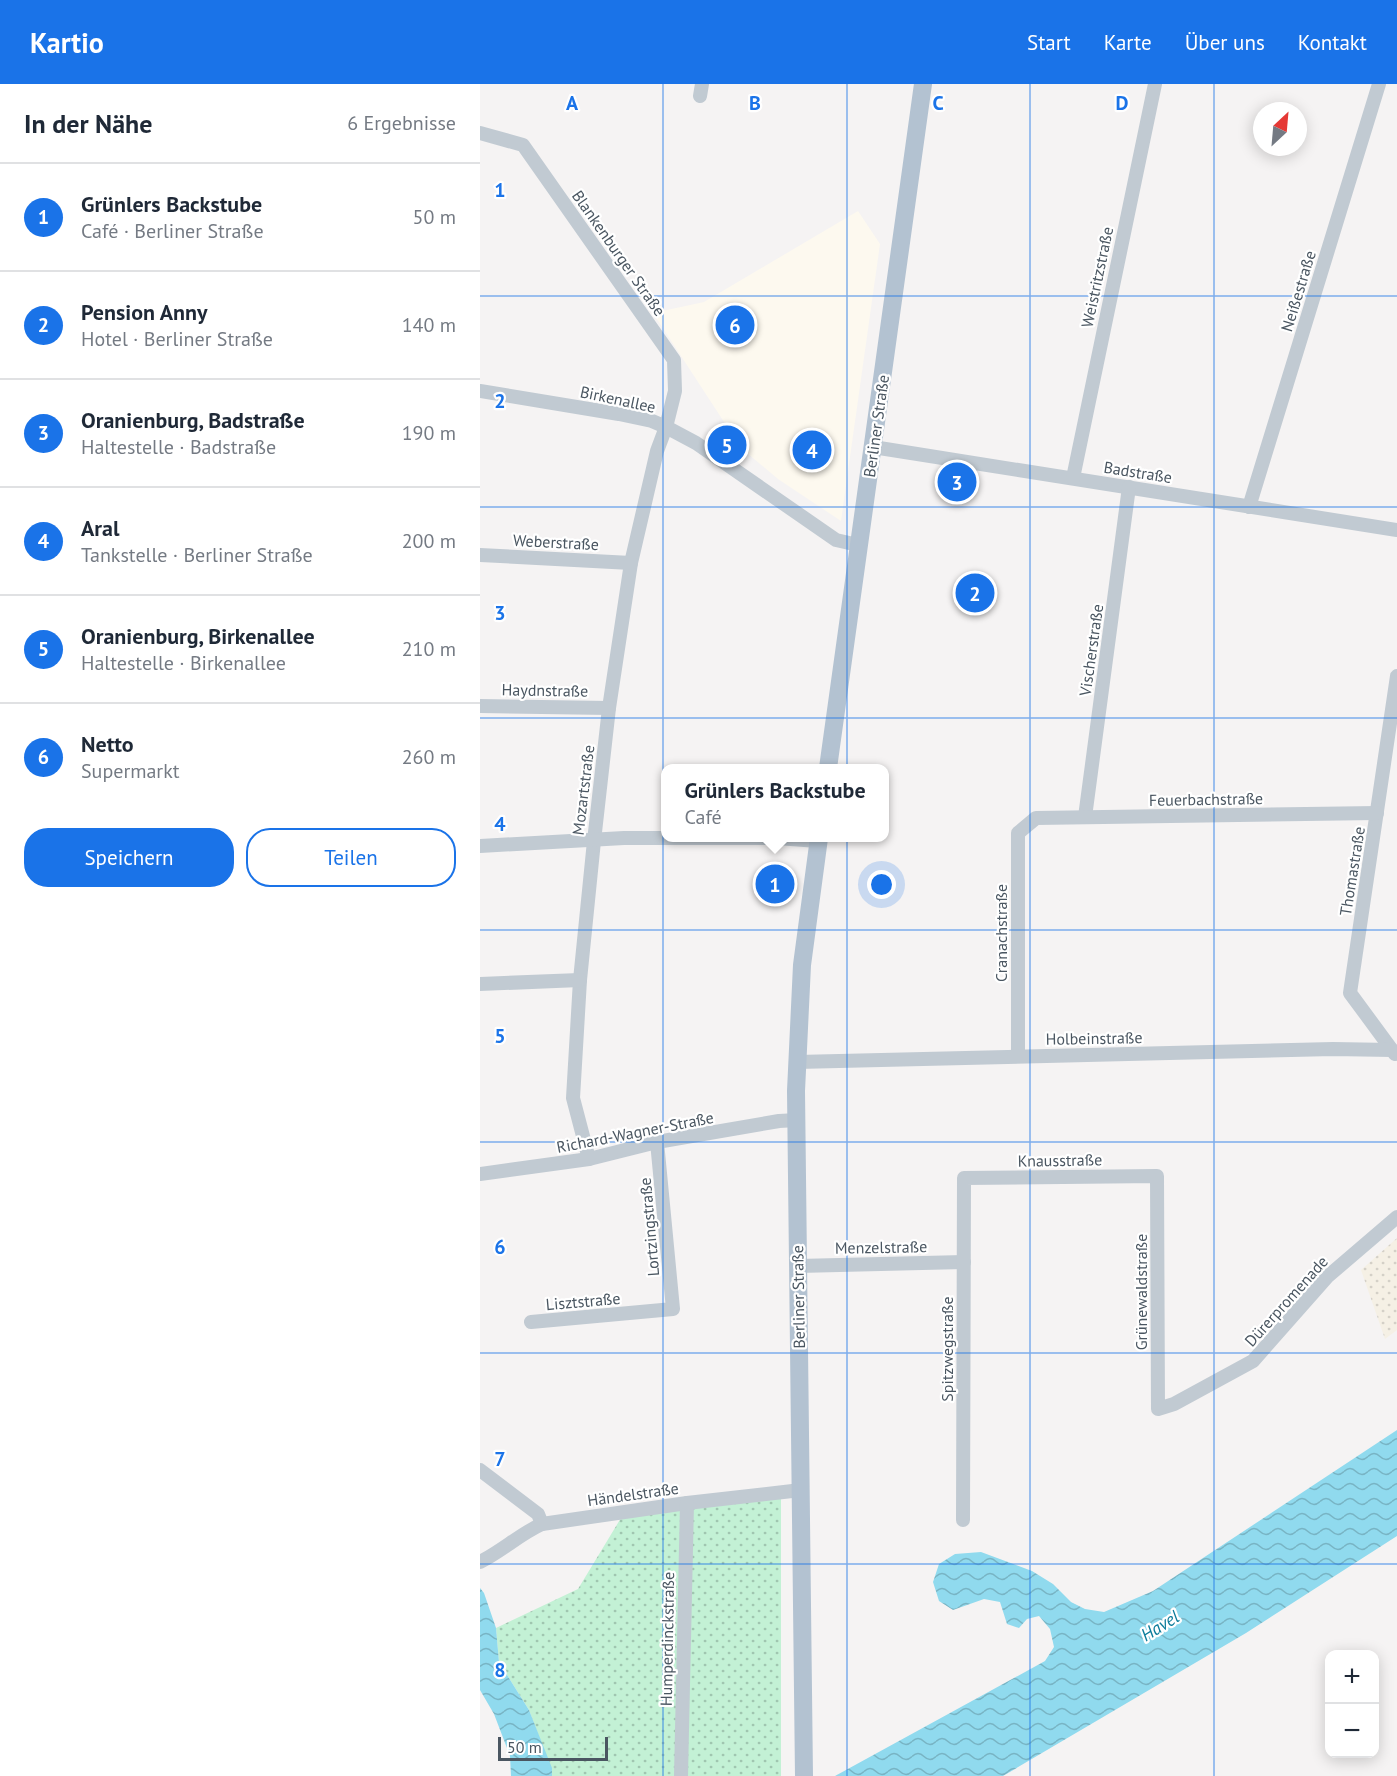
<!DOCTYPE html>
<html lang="de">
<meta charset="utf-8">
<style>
body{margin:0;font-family:"PT Sans",sans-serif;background:#f6f6f7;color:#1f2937}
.controls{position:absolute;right:18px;bottom:18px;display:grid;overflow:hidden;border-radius:12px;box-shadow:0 3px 15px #0003}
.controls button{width:54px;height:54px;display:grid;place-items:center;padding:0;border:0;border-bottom:2px solid #e0e1e3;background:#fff;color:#1f2937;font:30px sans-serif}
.compass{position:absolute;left:773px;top:18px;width:54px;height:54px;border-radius:50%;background:#fff;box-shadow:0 3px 15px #0003;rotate:26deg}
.scale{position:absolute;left:18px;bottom:15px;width:110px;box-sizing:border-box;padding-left:6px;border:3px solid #4a5661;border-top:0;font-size:16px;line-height:21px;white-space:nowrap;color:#4a5661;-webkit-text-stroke:4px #fff;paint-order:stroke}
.you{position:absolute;left:402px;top:801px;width:21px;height:21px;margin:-15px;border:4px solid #fff;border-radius:50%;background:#1a73e8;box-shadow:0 0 0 9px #1a73e833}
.badge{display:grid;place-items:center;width:39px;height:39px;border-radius:50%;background:#1a73e8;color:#fff;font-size:20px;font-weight:700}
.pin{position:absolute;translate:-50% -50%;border:3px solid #fff;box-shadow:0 2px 6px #0006}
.popup{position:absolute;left:181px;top:680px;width:228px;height:78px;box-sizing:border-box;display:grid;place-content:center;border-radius:12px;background:#fff;filter:drop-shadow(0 2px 4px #0005);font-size:20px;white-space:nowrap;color:#747a83}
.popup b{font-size:22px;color:#1f2937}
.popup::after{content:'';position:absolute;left:50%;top:100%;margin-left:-12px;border:12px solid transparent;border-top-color:#fff}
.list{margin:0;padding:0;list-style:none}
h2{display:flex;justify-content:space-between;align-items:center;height:78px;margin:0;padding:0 24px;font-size:26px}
h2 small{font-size:20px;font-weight:400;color:#747a83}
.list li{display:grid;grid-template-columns:39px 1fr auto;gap:18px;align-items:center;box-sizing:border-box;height:108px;padding:0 24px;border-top:2px solid #e0e1e3}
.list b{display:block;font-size:22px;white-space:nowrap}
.list p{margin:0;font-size:20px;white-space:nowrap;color:#747a83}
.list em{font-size:20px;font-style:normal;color:#747a83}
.actions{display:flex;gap:12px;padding:18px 24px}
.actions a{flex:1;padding:14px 0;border:2px solid #1a73e8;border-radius:24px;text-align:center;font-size:21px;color:#1a73e8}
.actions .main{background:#1a73e8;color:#fff}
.map{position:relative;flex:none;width:917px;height:1692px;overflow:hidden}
header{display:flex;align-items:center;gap:36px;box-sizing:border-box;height:84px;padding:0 30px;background:#1a73e8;color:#fff}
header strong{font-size:28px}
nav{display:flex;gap:33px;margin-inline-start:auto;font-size:21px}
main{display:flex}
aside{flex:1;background:#fff}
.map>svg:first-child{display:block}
.commercial{fill:#fdf9ef}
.grass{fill:url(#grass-dots)}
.sand{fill:url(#sand-dots)}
.water{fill:url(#water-waves)}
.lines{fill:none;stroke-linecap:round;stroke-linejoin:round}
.minor{stroke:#c1cad2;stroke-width:14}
.major{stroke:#b3c2d1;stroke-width:18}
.grid{fill:none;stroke:#1a73e8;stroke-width:1.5;stroke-opacity:0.55}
.labels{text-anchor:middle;stroke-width:4.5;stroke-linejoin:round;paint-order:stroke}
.street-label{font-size:16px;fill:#4a5661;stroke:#fff}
.water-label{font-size:18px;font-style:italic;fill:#0c7c9b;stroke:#fff}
.grid-label{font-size:20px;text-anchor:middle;font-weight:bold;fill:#1a73e8;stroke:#fff;stroke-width:4.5;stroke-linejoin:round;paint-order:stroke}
</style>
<header>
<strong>Kartio</strong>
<nav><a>Start</a><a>Karte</a><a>Über uns</a><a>Kontakt</a></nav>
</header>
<main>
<aside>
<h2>In der Nähe<small>6 Ergebnisse</small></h2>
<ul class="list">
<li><span class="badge">1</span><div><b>Grünlers Backstube</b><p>Café · Berliner Straße</p></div><em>50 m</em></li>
<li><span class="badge">2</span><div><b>Pension Anny</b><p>Hotel · Berliner Straße</p></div><em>140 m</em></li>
<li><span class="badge">3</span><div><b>Oranienburg, Badstraße</b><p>Haltestelle · Badstraße</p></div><em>190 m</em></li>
<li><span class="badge">4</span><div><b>Aral</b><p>Tankstelle · Berliner Straße</p></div><em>200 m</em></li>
<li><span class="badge">5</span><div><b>Oranienburg, Birkenallee</b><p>Haltestelle · Birkenallee</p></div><em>210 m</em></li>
<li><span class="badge">6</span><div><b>Netto</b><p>Supermarkt</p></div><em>260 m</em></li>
</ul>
<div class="actions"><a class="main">Speichern</a><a>Teilen</a></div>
</aside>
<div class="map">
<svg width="917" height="1692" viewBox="0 0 917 1692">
<defs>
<pattern id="grass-dots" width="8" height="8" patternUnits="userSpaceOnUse" patternTransform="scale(1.5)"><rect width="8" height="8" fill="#c3f1d5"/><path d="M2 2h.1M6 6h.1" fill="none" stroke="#a0c6b0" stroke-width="1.8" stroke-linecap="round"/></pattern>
<pattern id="sand-dots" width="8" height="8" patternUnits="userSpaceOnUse" patternTransform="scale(1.5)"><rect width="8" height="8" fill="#f5f0e5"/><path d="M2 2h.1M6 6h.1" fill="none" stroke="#d4d0c7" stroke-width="1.8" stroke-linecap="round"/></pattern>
<pattern id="water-waves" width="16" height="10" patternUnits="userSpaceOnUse" patternTransform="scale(1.5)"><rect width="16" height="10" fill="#90daee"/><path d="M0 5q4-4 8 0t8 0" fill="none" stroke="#78b4c4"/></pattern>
</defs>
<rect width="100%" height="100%" fill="#f5f3f3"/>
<polygon class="commercial" points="378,127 400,160 361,437 298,395 261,364 173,229 224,218"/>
<polygon class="grass" points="301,1402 301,1692 72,1692 71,1684 49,1626 19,1578 16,1544 98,1505 144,1429"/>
<polygon class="sand" points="917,1154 917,1246 905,1255 881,1186"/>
<g class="water">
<polygon points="917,1346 917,1452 766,1549 523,1692 355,1692 565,1577 574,1563 570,1545 559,1532 547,1535 539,1544 527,1540 520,1518 504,1515 473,1526 459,1517 453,1498 459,1480 475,1470 501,1468 552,1487 573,1500 591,1518 605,1525 624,1528 673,1507"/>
<polygon points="0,1504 4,1509 16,1544 19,1578 49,1626 72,1684 72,1692 31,1692 30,1672 14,1630 0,1606"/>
</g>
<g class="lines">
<g class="minor">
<polyline points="220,12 222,0"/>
<polyline points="0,49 43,61 194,276 195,307 186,343 177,367 151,479 129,624 114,757 100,896 93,1014 109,1075"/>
<polyline points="0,307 139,330 172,337 186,343 216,359 356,456 378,461"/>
<polyline points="393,363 917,446"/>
<polyline points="593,394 675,0"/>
<polyline points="769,423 899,0"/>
<polyline points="0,471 151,479"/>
<polyline points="0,622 129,624"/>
<polyline points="605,733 649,403"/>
<polyline points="0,762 144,754 297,754 338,757"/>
<polyline points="0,900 100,896"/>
<polyline points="915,970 870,909 917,592"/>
<polyline points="538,972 538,749 556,734 897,729"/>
<polyline points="317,978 853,965 912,966"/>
<polyline points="0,1090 109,1075 177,1058 299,1037 317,1036"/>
<polyline points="318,1182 484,1178"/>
<polyline points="51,1238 193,1225 177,1058"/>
<polyline points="0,1386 58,1430 62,1440"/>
<polyline points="483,1436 484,1094 677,1092 678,1325 694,1320 773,1277 847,1193 917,1133"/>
<path d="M0 1478C22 1467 40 1450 62 1440L207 1419 321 1406"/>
<polyline points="201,1692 207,1419"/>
</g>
<g class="major">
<polyline points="348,684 443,0"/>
<polyline points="324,1692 316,1007 322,881 339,754"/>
</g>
</g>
<path class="grid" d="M183 0V1692M367 0V1692M550 0V1692M734 0V1692M0 212H917M0 423H917M0 634H917M0 846H917M0 1058H917M0 1269H917M0 1480H917"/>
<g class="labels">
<g class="street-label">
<text transform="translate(139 169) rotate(55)" y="6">Blankenburger Straße</text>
<text transform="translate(617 193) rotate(-78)" y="6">Weistritzstraße</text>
<text transform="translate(818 207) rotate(-73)" y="6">Neißestraße</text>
<text transform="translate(138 315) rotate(12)" y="6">Birkenallee</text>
<text transform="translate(396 342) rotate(-82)" y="6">Berliner Straße</text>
<text transform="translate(658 388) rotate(9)" y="6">Badstraße</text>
<text transform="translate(76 458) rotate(3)" y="6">Weberstraße</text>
<text transform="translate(611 566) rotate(-82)" y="6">Vischerstraße</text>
<text transform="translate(65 606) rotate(1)" y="6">Haydnstraße</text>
<text transform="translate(103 706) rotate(-83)" y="6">Mozartstraße</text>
<text transform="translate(726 715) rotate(-1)" y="6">Feuerbachstraße</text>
<text transform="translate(872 787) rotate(-81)" y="6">Thomastraße</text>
<text transform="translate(521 849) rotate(-90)" y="6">Cranachstraße</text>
<text transform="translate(614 954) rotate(-1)" y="6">Holbeinstraße</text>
<text transform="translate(155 1048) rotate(-11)" y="6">Richard-Wagner-Straße</text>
<text transform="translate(580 1076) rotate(-1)" y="6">Knausstraße</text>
<text transform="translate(169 1143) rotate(-95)" y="6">Lortzingstraße</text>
<text transform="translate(401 1163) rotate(-1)" y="6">Menzelstraße</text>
<text transform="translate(661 1208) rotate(-90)" y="6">Grünewaldstraße</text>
<text transform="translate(318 1213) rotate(-91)" y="6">Berliner Straße</text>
<text transform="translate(103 1217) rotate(-5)" y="6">Lisztstraße</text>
<text transform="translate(806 1217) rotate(-48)" y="6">Dürerpromenade</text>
<text transform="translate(467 1265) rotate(-90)" y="6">Spitzwegstraße</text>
<text transform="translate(153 1410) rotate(-8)" y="6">Händelstraße</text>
<text transform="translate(187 1555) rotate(-89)" y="6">Humperdinckstraße</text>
</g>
<g class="water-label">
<text transform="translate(680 1542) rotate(-32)" y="6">Havel</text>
</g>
</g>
<g class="grid-label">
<text x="92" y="26">A</text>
<text x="275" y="26">B</text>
<text x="458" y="26">C</text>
<text x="642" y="26">D</text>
<text x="20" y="113">1</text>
<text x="20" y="324">2</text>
<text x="20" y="536">3</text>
<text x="20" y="747">4</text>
<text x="20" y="959">5</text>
<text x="20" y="1170">6</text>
<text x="20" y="1382">7</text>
<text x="20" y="1593">8</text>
</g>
</svg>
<div class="controls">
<button>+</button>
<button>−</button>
</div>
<svg class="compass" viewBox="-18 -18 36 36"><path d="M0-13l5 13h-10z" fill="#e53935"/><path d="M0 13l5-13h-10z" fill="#747a83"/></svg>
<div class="scale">50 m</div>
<div class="you"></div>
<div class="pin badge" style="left:295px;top:800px">1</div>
<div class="popup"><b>Grünlers Backstube</b>Café</div>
<div class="pin badge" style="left:495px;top:509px">2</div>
<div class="pin badge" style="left:477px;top:398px">3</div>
<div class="pin badge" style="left:332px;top:366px">4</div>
<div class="pin badge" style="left:247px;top:361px">5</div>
<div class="pin badge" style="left:255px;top:241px">6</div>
</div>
</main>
